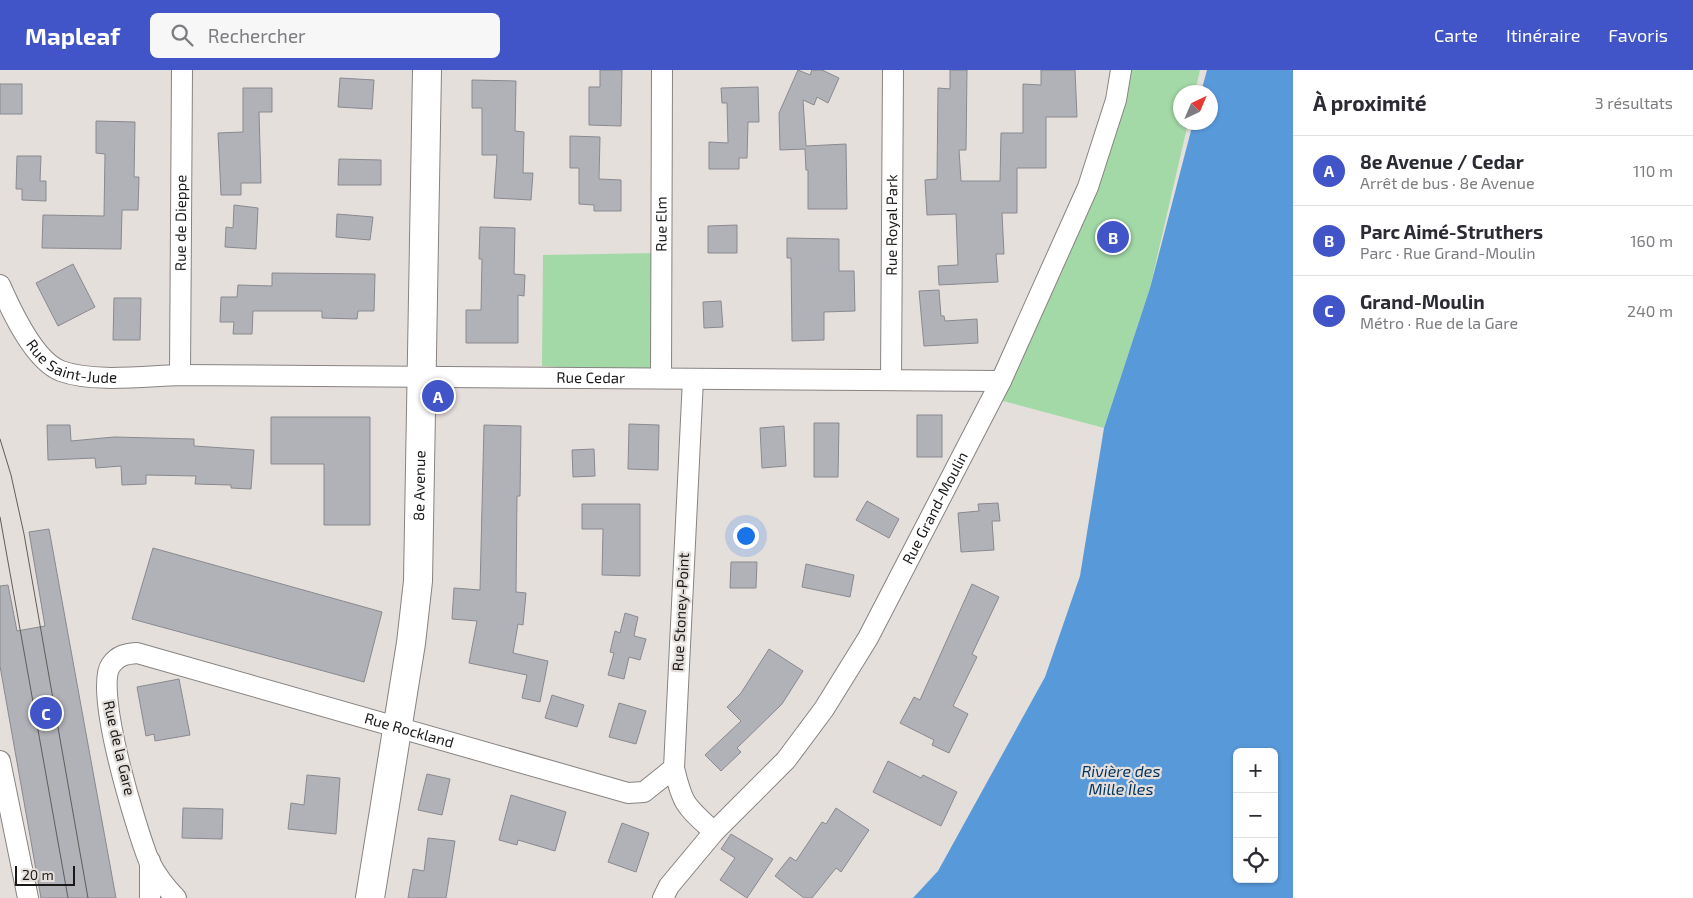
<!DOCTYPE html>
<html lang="fr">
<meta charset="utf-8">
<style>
body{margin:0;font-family:"Exo 2",sans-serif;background:#f7f7f7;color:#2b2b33}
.controls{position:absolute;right:15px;bottom:15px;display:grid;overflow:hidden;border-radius:8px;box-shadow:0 1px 4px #0004}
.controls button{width:45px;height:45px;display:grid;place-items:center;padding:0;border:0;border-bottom:1px solid #e1e1e2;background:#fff;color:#2b2b33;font:25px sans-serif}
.compass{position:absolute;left:1173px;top:15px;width:45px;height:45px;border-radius:50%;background:#fff;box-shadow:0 1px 4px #0004;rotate:44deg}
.scale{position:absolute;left:15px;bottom:12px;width:60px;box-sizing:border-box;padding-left:5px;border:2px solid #1b1918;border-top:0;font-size:14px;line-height:18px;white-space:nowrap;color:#1b1918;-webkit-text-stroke:4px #e5dfdc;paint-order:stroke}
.you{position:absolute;left:745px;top:465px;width:18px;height:18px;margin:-12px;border:4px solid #fff;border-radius:50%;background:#1a73e8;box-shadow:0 0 0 8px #1a73e833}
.badge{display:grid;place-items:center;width:32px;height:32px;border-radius:50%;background:#4154c8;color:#fff;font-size:16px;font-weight:700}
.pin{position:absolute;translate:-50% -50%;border:2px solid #fff;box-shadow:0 1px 5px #0006}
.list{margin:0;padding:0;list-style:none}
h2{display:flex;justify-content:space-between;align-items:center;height:65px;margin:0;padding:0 20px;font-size:21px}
h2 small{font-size:16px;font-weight:400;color:#7c7c81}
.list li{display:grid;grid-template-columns:32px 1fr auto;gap:15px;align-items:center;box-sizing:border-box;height:70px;padding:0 20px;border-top:1px solid #e1e1e2}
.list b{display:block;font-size:19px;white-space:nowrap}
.list p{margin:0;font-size:16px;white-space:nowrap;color:#7c7c81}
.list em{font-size:16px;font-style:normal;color:#7c7c81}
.icon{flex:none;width:28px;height:28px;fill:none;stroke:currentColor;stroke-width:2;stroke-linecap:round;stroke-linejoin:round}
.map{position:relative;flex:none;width:1293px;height:828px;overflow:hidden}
header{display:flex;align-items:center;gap:30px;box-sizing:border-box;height:70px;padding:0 25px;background:#4154c8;color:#fff}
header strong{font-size:24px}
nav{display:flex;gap:28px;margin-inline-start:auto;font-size:18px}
.search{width:350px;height:45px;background:#f7f7f7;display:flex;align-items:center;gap:12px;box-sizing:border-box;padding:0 18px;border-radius:8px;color:#7c7c81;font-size:19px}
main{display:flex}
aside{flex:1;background:#fff}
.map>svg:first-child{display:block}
.green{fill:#a3d9a7}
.water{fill:#5899da;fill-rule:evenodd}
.building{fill:#b1b2b7;stroke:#89898f}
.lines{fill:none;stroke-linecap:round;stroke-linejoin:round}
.street-casing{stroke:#888380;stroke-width:22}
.secondary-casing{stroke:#888380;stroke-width:30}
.street{stroke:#fff;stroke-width:20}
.secondary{stroke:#fff;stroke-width:28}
.tram{stroke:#605c5b;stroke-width:1}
.labels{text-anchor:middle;stroke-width:4.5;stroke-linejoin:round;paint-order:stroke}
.street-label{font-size:15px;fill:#1b1918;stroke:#e5dfdc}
.water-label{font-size:16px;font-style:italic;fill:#02345e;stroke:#e5dfdc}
</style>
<header>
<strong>Mapleaf</strong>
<div class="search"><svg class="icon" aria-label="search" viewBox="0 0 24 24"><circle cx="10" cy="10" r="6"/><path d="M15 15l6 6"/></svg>Rechercher</div>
<nav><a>Carte</a><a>Itinéraire</a><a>Favoris</a></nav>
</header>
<main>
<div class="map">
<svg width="1293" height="828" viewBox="0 0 1293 828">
<rect width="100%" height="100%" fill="#e5dfdc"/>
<g class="green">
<polygon points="1121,0 1200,0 1195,22 1180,22 1180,52 1188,53 1150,218 1104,358 992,328 1088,117"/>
<polygon points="656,183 655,302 542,296 543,185"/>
</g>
<path class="water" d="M1207 0H1293V828H913L938 801 1045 607 1080 506 1104 358 1150 218 1193 53 1210 52V22H1201ZM1237 682H1274V809H1237Z"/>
<g class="building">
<polygon points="600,0 622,0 621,56 589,55 589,17 600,17"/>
<polygon points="798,0 810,5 812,0 822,0 839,8 828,33 817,27 814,35 803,30 806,76 846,74 847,139 808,139 808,100 806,100 805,79 780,80 779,43"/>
<polygon points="950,0 967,0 966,80 959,80 961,111 1000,111 1001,63 1023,63 1023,14 1041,15 1041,0 1075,0 1077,47 1046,47 1046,98 1017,98 1017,143 1002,143 1004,184 996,184 998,212 939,215 938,196 958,195 956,144 927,145 925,110 937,109 938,18 950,19"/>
<polygon points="340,8 374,10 372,39 338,37"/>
<polygon points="472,10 516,11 515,61 524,62 523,103 533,103 531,130 494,128 497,85 482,85 482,38 472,38"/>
<rect x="0" y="14" width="22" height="30"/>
<polygon points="758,17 759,52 748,52 747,88 739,88 739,99 709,99 709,72 728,73 727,33 722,33 721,18"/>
<polygon points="243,18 272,18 272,42 259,42 261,113 241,113 241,125 221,125 218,63 243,62"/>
<polygon points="96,51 135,52 134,107 139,107 138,140 122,140 121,179 42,178 43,145 104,146 105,84 96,83"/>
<polygon points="570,66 600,67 599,109 621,110 621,141 594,141 594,135 579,134 579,98 570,98"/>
<polygon points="17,86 41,86 40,111 46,111 46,131 22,130 22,119 16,119"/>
<polygon points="339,89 381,90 381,115 338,115"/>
<polygon points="234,135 258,138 256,179 225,177 226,157 233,158"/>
<polygon points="337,144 373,147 370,170 336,167"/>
<polygon points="737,155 737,183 708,183 708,156"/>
<polygon points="480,157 515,158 514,204 525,205 524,226 518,225 518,273 466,273 466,240 481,240 482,189 479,189"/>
<polygon points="787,168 839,169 839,201 854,201 855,241 824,242 824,270 792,271 791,188 787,188"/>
<polygon points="73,194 95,237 58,256 36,213"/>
<polygon points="272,203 375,204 374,241 358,241 357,249 322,248 322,241 253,241 252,264 233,264 234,252 220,252 221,227 237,227 238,215 272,216"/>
<polygon points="939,220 941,246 944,246 945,251 977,249 978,273 924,276 919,221"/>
<polygon points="114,228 141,228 140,270 113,270"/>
<polygon points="721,231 723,257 704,258 703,232"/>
<rect x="917" y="345" width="25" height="42"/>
<polygon points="271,347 370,347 370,455 324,455 324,394 271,394"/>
<polygon points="814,353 839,353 838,407 814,407"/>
<polygon points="629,354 659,355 658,400 628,399"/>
<polygon points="47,355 70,355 71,371 114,367 194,369 194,376 254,380 251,419 231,418 231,415 195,414 196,406 146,405 146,414 122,415 121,396 96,398 95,388 48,390"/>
<polygon points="484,355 521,356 520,426 517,426 516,522 526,523 523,555 518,554 513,583 548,591 540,632 522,628 527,605 469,593 477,551 452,549 454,518 480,520"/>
<polygon points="784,356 786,396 762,398 760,358"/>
<polygon points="594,379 595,406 573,407 572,380"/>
<polygon points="867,431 899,449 889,468 856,450"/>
<polygon points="998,433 1000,451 992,451 994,480 961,482 958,443 979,441 978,434"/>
<polygon points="582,434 640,434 640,506 602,505 603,459 582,459"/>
<polygon points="49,459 89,680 116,828 41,828 0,596 0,516 8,515 17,561 45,556 29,462"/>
<polygon points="153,478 382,542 364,612 132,549"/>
<polygon points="731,492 757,492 756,518 730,518"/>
<polygon points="806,494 854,505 850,527 802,517"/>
<polygon points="972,514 999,527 972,584 977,587 953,636 968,644 949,683 932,675 934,670 900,653 914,627 920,630"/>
<polygon points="625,543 638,547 634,566 646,569 640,590 629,587 624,609 608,605 614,583 610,582 615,561 620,563"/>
<polygon points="769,579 803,601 782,634 737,678 741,682 721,701 705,685 741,651 727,637 741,623"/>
<polygon points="179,609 190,665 155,671 154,664 146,666 137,617"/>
<polygon points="552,625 584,635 577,657 545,648"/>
<polygon points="619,633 646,641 636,674 609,667"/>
<polygon points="888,691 921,708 923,705 957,722 941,756 873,722"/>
<polygon points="427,704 450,709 442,745 418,740"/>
<polygon points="307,705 340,708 336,764 288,759 291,733 304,735"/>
<polygon points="511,725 566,742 555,781 518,770 517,775 499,770"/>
<polygon points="183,738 223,739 222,769 182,768"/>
<polygon points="836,738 869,760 841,802 836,798 812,828 804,828 775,806 790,787 796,791 822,752 826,754"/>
<polygon points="622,753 649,763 636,802 608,792"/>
<polygon points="731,764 773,789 747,828 720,810 735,788 721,779"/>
<polygon points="428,768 455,771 446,828 408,828 413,799 424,801"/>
</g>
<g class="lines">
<defs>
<g id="street">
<path id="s1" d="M0 215C11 240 34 291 61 301 94 313 145 306 180 305L1001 311"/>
<path id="s2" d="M180 305 182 0"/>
<path id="s3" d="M661 308 662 0"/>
<path d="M693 309 674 698C683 736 686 736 714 762"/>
<path id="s4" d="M891 310 893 0"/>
<polyline points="0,691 28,828"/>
<polyline points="150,791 150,828"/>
<path id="s5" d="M176 828C166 818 155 803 149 791 137 761 93 619 111 595 118 585 126 584 137 583L628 723 644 722 674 698"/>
<path id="s6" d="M663 828 669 816 714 762 786 690 824 639 868 568 1001 311 1088 117 1116 30 1121 0"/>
</g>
<g id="secondary">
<path id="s7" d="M370 828 411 573 418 511 427 0"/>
</g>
</defs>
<use href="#street" class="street-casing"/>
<use href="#secondary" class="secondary-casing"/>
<use href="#street" class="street"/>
<use href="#secondary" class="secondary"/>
<g class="tram">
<polyline points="0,369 11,405 24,464 88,828"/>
<polyline points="0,447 68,828"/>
</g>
</g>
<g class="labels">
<g class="street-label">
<text dy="5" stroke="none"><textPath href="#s2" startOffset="152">Rue de Dieppe</textPath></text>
<text dy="5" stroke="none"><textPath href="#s3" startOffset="154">Rue Elm</textPath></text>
<text dy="5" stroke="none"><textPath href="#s4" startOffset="155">Rue Royal Park</textPath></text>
<text dy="5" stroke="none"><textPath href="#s1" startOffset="114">Rue Saint-Jude</textPath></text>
<text dy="5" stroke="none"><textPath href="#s1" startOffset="638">Rue Cedar</textPath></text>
<text dy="5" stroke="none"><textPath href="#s7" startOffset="416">8e Avenue</textPath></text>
<text dy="5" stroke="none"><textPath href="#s6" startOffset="479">Rue Grand-Moulin</textPath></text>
<text transform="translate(681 542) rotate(-87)" y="5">Rue Stoney-Point</text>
<text dy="5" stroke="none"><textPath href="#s5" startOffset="561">Rue Rockland</textPath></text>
<text transform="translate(119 678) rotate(77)" y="5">Rue de la Gare</text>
</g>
<g class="water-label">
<text x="1121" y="707">Rivière des<tspan x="1121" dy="18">Mille Îles</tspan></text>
</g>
</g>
</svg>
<div class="controls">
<button>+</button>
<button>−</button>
<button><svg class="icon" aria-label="locate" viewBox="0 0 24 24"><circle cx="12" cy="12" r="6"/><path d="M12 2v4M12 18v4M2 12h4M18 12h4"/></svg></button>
</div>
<svg class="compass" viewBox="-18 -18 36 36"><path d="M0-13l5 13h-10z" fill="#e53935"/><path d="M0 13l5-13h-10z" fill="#7c7c81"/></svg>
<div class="scale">20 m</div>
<div class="you"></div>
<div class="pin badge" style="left:438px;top:326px">A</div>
<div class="pin badge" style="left:1113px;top:167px">B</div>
<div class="pin badge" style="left:46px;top:643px">C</div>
</div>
<aside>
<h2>À proximité<small>3 résultats</small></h2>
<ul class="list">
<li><span class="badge">A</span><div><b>8e Avenue / Cedar</b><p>Arrêt de bus · 8e Avenue</p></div><em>110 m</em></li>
<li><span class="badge">B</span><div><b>Parc Aimé-Struthers</b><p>Parc · Rue Grand-Moulin</p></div><em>160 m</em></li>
<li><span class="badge">C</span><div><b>Grand-Moulin</b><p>Métro · Rue de la Gare</p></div><em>240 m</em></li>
</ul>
</aside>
</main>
